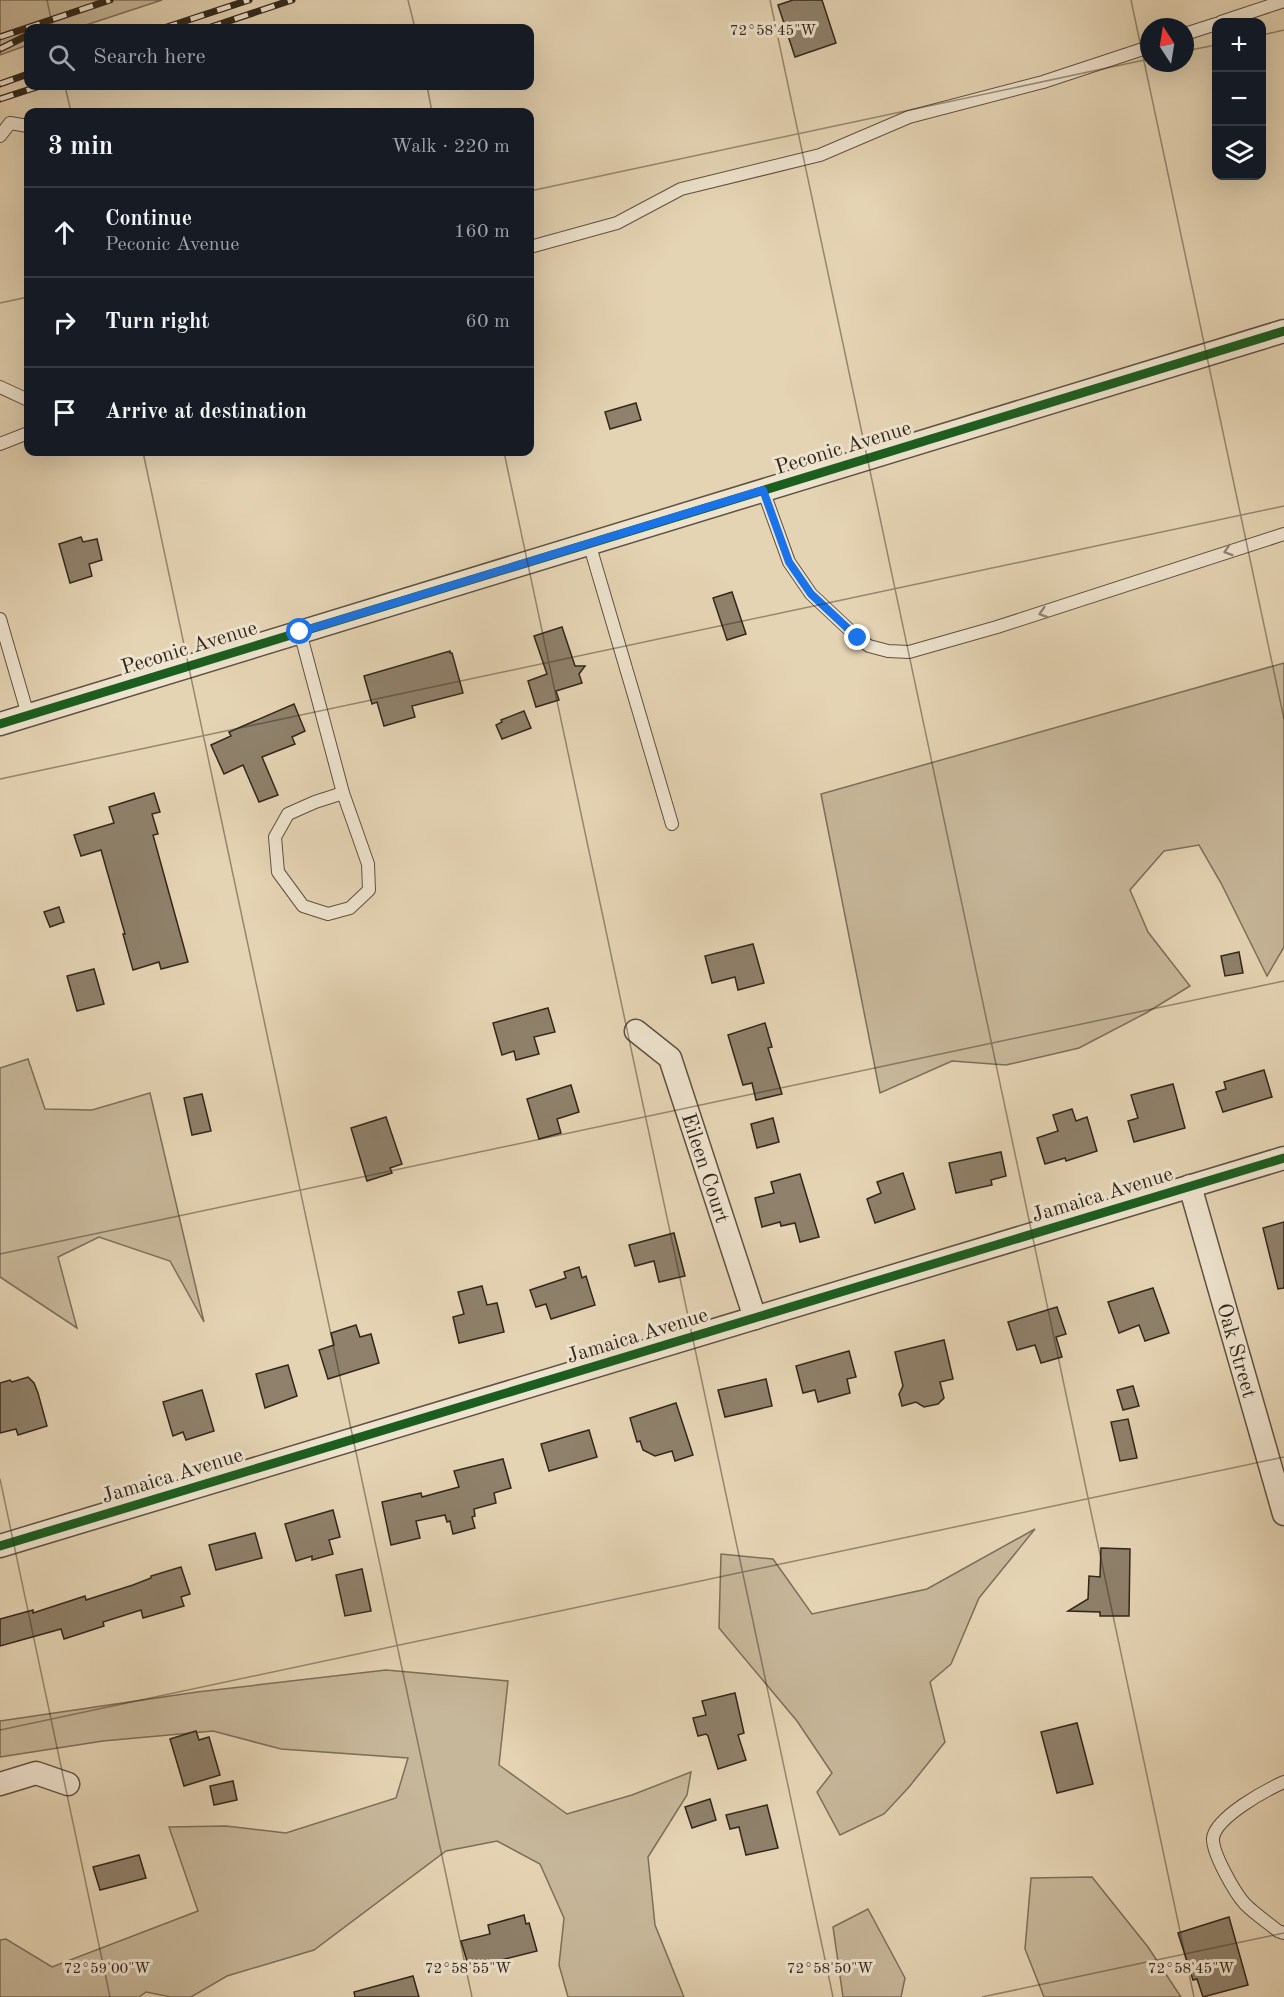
<!DOCTYPE html>
<meta charset="utf-8">
<style>
body{margin:0;font-family:"Old Standard TT",serif;background:#242831;color:#f1f3f6}
.controls{position:absolute;right:18px;top:18px;display:grid;overflow:hidden;border-radius:12px;box-shadow:0 6px 24px #0002}
.controls button{width:54px;height:54px;display:grid;place-items:center;padding:0;border:0;border-bottom:2px solid #363941;background:#171b24;color:#f1f3f6;font:30px sans-serif}
.compass{position:absolute;left:1140px;top:18px;width:54px;height:54px;border-radius:50%;background:#171b24;box-shadow:0 6px 24px #0002;rotate:348deg}
.stop{position:absolute;width:18px;height:18px;margin:-14px;border:4px solid #1a73e8;border-radius:50%;background:#fff}
.stop.end{background:#1a73e8;border-color:#fff;box-shadow:0 2px 6px #0008}
.list{margin:0;padding:0;list-style:none}
h2{display:flex;justify-content:space-between;align-items:center;height:78px;margin:0;padding:0 24px;font-size:26px}
h2 small{font-size:20px;font-weight:400;color:#9ea1a6}
.list li{display:grid;grid-template-columns:39px 1fr auto;gap:18px;align-items:center;box-sizing:border-box;height:90px;padding:0 24px;border-top:2px solid #363941}
.list b{display:block;font-size:22px;white-space:nowrap}
.list p{margin:0;font-size:20px;white-space:nowrap;color:#9ea1a6}
.list em{font-size:20px;font-style:normal;color:#9ea1a6}
.icon{flex:none;width:33px;height:33px;fill:none;stroke:currentColor;stroke-width:2;stroke-linecap:round;stroke-linejoin:round}
.map{position:relative;flex:none;width:1284px;height:1997px;overflow:hidden}
.search{position:absolute;background:#171b24;box-shadow:0 6px 24px #0002;left:24px;top:24px;width:510px;height:66px;display:flex;align-items:center;gap:15px;box-sizing:border-box;padding:0 21px;border-radius:12px;color:#9ea1a6;font-size:22px}
.panel{position:absolute;background:#171b24;box-shadow:0 6px 24px #0002;left:24px;top:108px;width:510px;height:348px;border-radius:12px}
.map>svg:first-child{display:block}
.green{fill:#c7b79a;stroke:#7c6f5a;stroke-width:1.5}
.building{fill:#8f816b;stroke:#32271b;stroke-width:1.5}
.lines{fill:none;stroke-linecap:round;stroke-linejoin:round}
.lane-casing{stroke:#5f5241;stroke-width:14}
.street-casing{stroke:#5f5241;stroke-width:25}
.lane{stroke:#eee3ce;stroke-width:12}
.street{stroke:#eee3ce;stroke-width:22}
.rail-casing{stroke:#32271b;stroke-width:7}
.rail{stroke:#eee3ce;stroke-width:4.5;stroke-dasharray:14;stroke-linecap:butt}
.cycleway-casing{stroke:#eee3ce;stroke-width:13}
.cycleway{stroke:#1b5e20;stroke-width:9}
.oneway{stroke:#908574}
.route{stroke:#1a73e8;stroke-width:8}
.ticks{fill:none;stroke:#32271b;stroke-width:1.5;stroke-opacity:0.45}
.labels{text-anchor:middle;stroke-width:6;stroke-linejoin:round;paint-order:stroke}
.street-label{font-size:21px;fill:#32271b;stroke:#eee3ce}
.ticks-label{font-size:15px;text-anchor:middle;fill:#32271b;stroke:#eee3ce;stroke-width:6;stroke-linejoin:round;paint-order:stroke}
</style>
<div class="map">
<svg width="1284" height="1997" viewBox="0 0 1284 1997">
<rect width="100%" height="100%" fill="#e5d4b4"/>
<filter id="stains"><feTurbulence type="fractalNoise" baseFrequency=".00333" numOctaves="4"/><feColorMatrix values="0 0 0 0 .2 0 0 0 0 .09 0 0 0 0 .02 0 0 0 .5 -.17"/></filter>
<radialGradient id="worn" r=".72"><stop offset=".6" stop-color="#630" stop-opacity="0"/><stop offset="1" stop-color="#630" stop-opacity=".3"/></radialGradient>
<g class="green">
<polygon points="0,0 162,0 77,28 28,28 28,45 0,55"/>
<polygon points="1284,663 1284,947 1267,976 1221,883 1199,845 1164,851 1130,890 1148,932 1190,986 1146,1013 1079,1048 1006,1065 952,1061 880,1093 821,794"/>
<polygon points="28,1059 45,1109 92,1110 150,1093 204,1322 170,1261 99,1237 58,1257 77,1328 0,1277 0,1068"/>
<polygon points="1035,1529 979,1598 951,1664 930,1682 945,1742 909,1787 884,1814 840,1835 817,1792 832,1773 797,1721 719,1628 721,1554 773,1559 812,1614 927,1589"/>
<polygon points="386,1670 508,1681 499,1765 567,1814 632,1795 691,1772 687,1795 648,1857 655,1925 684,1997 568,1997 559,1965 564,1918 540,1864 497,1841 446,1851 314,1950 227,1976 191,1997 171,1997 146,1992 139,1997 0,1997 0,1940 6,1939 52,1967 198,1911 169,1827 226,1826 286,1833 396,1798 408,1758 281,1749 213,1731 103,1741 0,1757 0,1721 197,1692"/>
<polygon points="1092,1877 1148,1947 1181,1997 1044,1997 1025,1949 1031,1878"/>
<polygon points="868,1909 905,1978 901,1997 843,1997 833,1927"/>
</g>
<g class="building">
<polygon points="793,0 822,0 836,43 795,57 778,5"/>
<polygon points="636,403 641,420 610,429 605,412"/>
<polygon points="81,537 83,542 97,539 102,560 89,564 92,576 70,583 59,544"/>
<polygon points="732,592 746,634 727,640 713,598"/>
<polygon points="562,627 575,666 585,666 579,674 582,683 556,691 559,700 536,707 528,681 547,674 534,636"/>
<polygon points="450,651 450,653 452,653 463,693 412,706 415,717 384,726 377,702 372,704 364,676"/>
<polygon points="294,704 305,731 292,737 295,744 262,757 278,795 259,802 243,765 224,774 211,745 231,736 229,732"/>
<polygon points="524,711 531,728 502,739 496,725 502,722 501,720"/>
<polygon points="154,793 160,812 152,814 158,834 153,835 188,962 161,969 159,962 133,970 123,934 125,934 101,850 81,856 74,835 114,823 109,807"/>
<polygon points="59,907 64,922 50,927 44,912"/>
<polygon points="753,944 764,983 738,990 735,977 712,983 705,956"/>
<polygon points="1239,952 1243,973 1225,976 1221,956"/>
<polygon points="94,969 104,1004 77,1011 67,976"/>
<polygon points="548,1008 555,1032 534,1037 539,1054 516,1060 514,1051 502,1055 493,1023"/>
<polygon points="765,1023 772,1047 768,1048 782,1094 756,1100 752,1083 743,1085 728,1035"/>
<polygon points="1264,1070 1272,1097 1223,1112 1216,1092 1226,1089 1224,1082"/>
<polygon points="1173,1084 1185,1128 1134,1142 1128,1121 1138,1118 1131,1095"/>
<polygon points="571,1085 579,1112 557,1119 561,1133 539,1139 527,1099"/>
<polygon points="202,1094 211,1131 192,1135 184,1098"/>
<polygon points="1072,1109 1076,1121 1087,1117 1097,1151 1066,1161 1065,1158 1045,1164 1037,1138 1058,1131 1053,1115"/>
<polygon points="386,1117 402,1164 390,1168 392,1173 367,1181 351,1128"/>
<polygon points="773,1118 779,1142 757,1148 751,1124"/>
<polygon points="1001,1152 1006,1176 991,1180 992,1185 956,1193 949,1163"/>
<polygon points="903,1173 915,1209 875,1223 867,1199 881,1193 877,1182"/>
<polygon points="800,1174 819,1237 800,1242 795,1223 781,1226 780,1222 762,1227 755,1198 774,1193 771,1182"/>
<polygon points="1284,1222 1284,1288 1278,1289 1263,1228"/>
<polygon points="674,1233 685,1276 659,1282 654,1261 635,1266 629,1245"/>
<polygon points="579,1267 582,1278 586,1276 595,1305 551,1319 546,1304 536,1307 530,1290 566,1278 564,1272"/>
<polygon points="482,1286 487,1305 497,1303 504,1332 459,1343 453,1317 464,1314 458,1292"/>
<polygon points="1153,1288 1169,1333 1145,1341 1139,1325 1119,1333 1108,1302"/>
<polygon points="1057,1307 1066,1334 1056,1337 1062,1357 1041,1363 1035,1345 1017,1350 1008,1322"/>
<polygon points="356,1325 360,1337 371,1334 379,1363 328,1379 319,1350 334,1345 331,1333"/>
<polygon points="944,1340 953,1379 940,1382 944,1398 938,1404 924,1407 916,1402 902,1406 899,1394 903,1386 895,1352"/>
<polygon points="849,1351 856,1377 847,1379 850,1393 818,1402 815,1390 803,1393 796,1366"/>
<polygon points="288,1365 297,1396 265,1408 256,1374"/>
<polygon points="28,1377 34,1383 38,1393 47,1426 18,1435 16,1429 0,1433 0,1383 10,1380 12,1382"/>
<polygon points="766,1379 772,1406 725,1417 718,1390"/>
<polygon points="1133,1386 1139,1406 1123,1410 1117,1390"/>
<polygon points="202,1390 214,1431 186,1440 183,1432 173,1436 163,1402"/>
<polygon points="676,1403 693,1455 675,1461 672,1451 655,1456 643,1450 640,1441 637,1442 630,1418"/>
<polygon points="1128,1419 1137,1458 1120,1461 1111,1422"/>
<polygon points="589,1430 597,1457 549,1471 541,1444"/>
<polygon points="503,1459 511,1488 494,1493 496,1503 474,1509 475,1516 472,1517 475,1528 453,1534 450,1521 447,1522 445,1515 416,1521 420,1538 391,1545 382,1502 421,1493 422,1497 459,1487 454,1471"/>
<polygon points="333,1510 340,1537 329,1540 333,1554 312,1560 312,1556 296,1561 285,1524"/>
<polygon points="255,1533 262,1558 216,1570 209,1545"/>
<polygon points="1101,1548 1130,1549 1129,1616 1100,1616 1100,1612 1068,1611 1088,1599 1089,1576 1100,1577"/>
<polygon points="181,1567 190,1594 181,1597 184,1606 143,1618 141,1610 103,1622 104,1626 64,1639 61,1629 0,1646 0,1619 33,1610 33,1613 85,1596 86,1600 133,1585 151,1578 151,1576"/>
<polygon points="362,1569 371,1611 345,1616 336,1575"/>
<polygon points="735,1693 744,1733 738,1735 746,1760 718,1769 708,1736 706,1734 698,1736 693,1718 706,1715 702,1701"/>
<polygon points="1077,1723 1093,1784 1057,1793 1041,1732"/>
<polygon points="196,1731 199,1740 209,1737 220,1775 184,1786 170,1739"/>
<polygon points="233,1781 237,1800 214,1805 210,1786"/>
<polygon points="710,1799 716,1820 692,1828 685,1807"/>
<polygon points="767,1805 778,1848 746,1855 739,1827 730,1829 726,1815"/>
<polygon points="139,1855 146,1878 100,1890 93,1867"/>
<polygon points="524,1915 526,1924 529,1923 537,1951 469,1968 461,1941 490,1934 488,1925"/>
<polygon points="1229,1917 1248,1985 1203,1997 1197,1979 1193,1980 1178,1933"/>
<polygon points="413,1976 419,1997 355,1997 354,1992"/>
</g>
<g class="lines">
<defs>
<g id="lane">
<polyline points="1221,22 1284,1"/>
<polyline points="1185,34 1216,24"/>
<polyline points="0,136 10,123 28,126"/>
<polyline points="530,247 617,223 681,189 820,155 909,117 1043,82 1149,47"/>
<polyline points="0,387 28,400"/>
<polyline points="0,444 28,433"/>
<polyline points="763,490 789,562 811,594 858,638 869,646 888,651 909,652 997,627 1284,534"/>
<polyline points="589,543 672,824"/>
<polyline points="0,619 28,715"/>
<polyline points="300,632 343,793 368,864 369,890 350,908 328,914 303,906 278,872 275,837 288,814 315,802 343,793"/>
<path d="M1284 1782C1266 1790 1216 1817 1213 1838 1212 1853 1235 1893 1245 1904 1255 1914 1267 1922 1278 1931L1284 1933"/>
</g>
<g id="street">
<polyline points="0,724 1284,331"/>
<path id="s1" d="M636 1031 670 1058 755 1318"/>
<path id="s2" d="M1190 1186 1284 1514"/>
<polyline points="0,1546 1284,1158"/>
<polyline points="0,1784 36,1773 68,1784"/>
</g>
</defs>
<use href="#lane" class="lane-casing"/>
<use href="#street" class="street-casing"/>
<use href="#lane" class="lane"/>
<use href="#street" class="street"/>
<defs>
<g id="rail">
<polyline points="164,28 249,0"/>
<polyline points="208,28 292,0"/>
<polyline points="0,37 110,0"/>
<polyline points="0,49 28,35"/>
<polyline points="0,84 28,74"/>
<polyline points="0,99 40,86"/>
</g>
</defs>
<use href="#rail" class="rail-casing"/>
<use href="#rail" class="rail"/>
<defs>
<g id="cycleway">
<polyline points="0,724 1284,331"/>
<polyline points="0,1546 1284,1158"/>
</g>
</defs>
<use href="#cycleway" class="cycleway-casing"/>
<use href="#cycleway" class="cycleway"/>
</g>
<defs><path id="oneway-chevron" d="M-2-3.5L2.5 0L-2 3.5" fill="none" stroke-width="1.6" stroke-linecap="round" stroke-linejoin="round" transform="scale(1.5)"/></defs>
<g class="oneway">
<use href="#oneway-chevron" transform="translate(1228 551) rotate(163)"/>
<use href="#oneway-chevron" transform="translate(1043 613) rotate(163)"/>
</g>
<g class="lines">
<polyline class="route" points="300,632 763,490 789,562 811,594 858,638"/>
</g>
<path class="ticks" d="M47 0 53 28M408 0 415 28M770 0 1194 1997M1131 0 1284 719M1262 35 1284 30M1185 51 1216 45M65 86 71 112M427 86 432 112M530 191 1149 59M0 303 28 297M143 452 472 1997M504 452 833 1997M0 779 1284 506M0 1254 1284 981M0 1479 110 1997M0 1730 1284 1457M982 1997 1284 1933"/>
<g class="labels">
<g class="street-label">
<text transform="translate(843 447) rotate(-17)" y="7">Peconic Avenue</text>
<text transform="translate(189 647) rotate(-17)" y="7">Peconic Avenue</text>
<text dy="7" stroke="none"><textPath href="#s1" startOffset="159">Eileen Court</textPath></text>
<text transform="translate(1102 1194) rotate(-17)" y="7">Jamaica Avenue</text>
<text transform="translate(637 1335) rotate(-17)" y="7">Jamaica Avenue</text>
<text dy="7" stroke="none"><textPath href="#s2" startOffset="171">Oak Street</textPath></text>
<text transform="translate(172 1475) rotate(-17)" y="7">Jamaica Avenue</text>
</g>
</g>
<g class="ticks-label">
<text x="773" y="35">72°58'45"W</text>
<text x="107" y="1973">72°59'00"W</text>
<text x="468" y="1973">72°58'55"W</text>
<text x="830" y="1973">72°58'50"W</text>
<text x="1191" y="1973">72°58'45"W</text>
</g>
<rect width="100%" height="100%" filter="url(#stains)"/>
<rect width="100%" height="100%" fill="url(#worn)"/>
</svg>
<div class="controls">
<button>+</button>
<button>−</button>
<button><svg class="icon" aria-label="layers" viewBox="0 0 24 24"><path d="M12 4l9 5-9 5-9-5zM3 14l9 5 9-5"/></svg></button>
</div>
<svg class="compass" viewBox="-18 -18 36 36"><path d="M0-13l5 13h-10z" fill="#e53935"/><path d="M0 13l5-13h-10z" fill="#9ea1a6"/></svg>
<div class="stop" style="left:300px;top:632px"></div>
<div class="stop end" style="left:858px;top:638px"></div>
<div class="search"><svg class="icon" aria-label="search" viewBox="0 0 24 24"><circle cx="10" cy="10" r="6"/><path d="M15 15l6 6"/></svg>Search here</div>
<section class="panel">
<h2>3 min<small>Walk · 220 m</small></h2>
<ul class="list">
<li><svg class="icon" aria-label="ahead" viewBox="0 0 24 24"><path d="M12 20V5M6 11l6-6 6 6"/></svg><div><b>Continue</b><p>Peconic Avenue</p></div><em>160 m</em></li>
<li><svg class="icon" aria-label="right" viewBox="0 0 24 24"><path d="M7 20v-9h11M14 6l5 5-5 5"/></svg><div><b>Turn right</b></div><em>60 m</em></li>
<li><svg class="icon" aria-label="arrive" viewBox="0 0 24 24"><path d="M6 21V4h12l-3 4 3 4H6"/></svg><div><b>Arrive at destination</b></div></li>
</ul>
</section>
</div>
